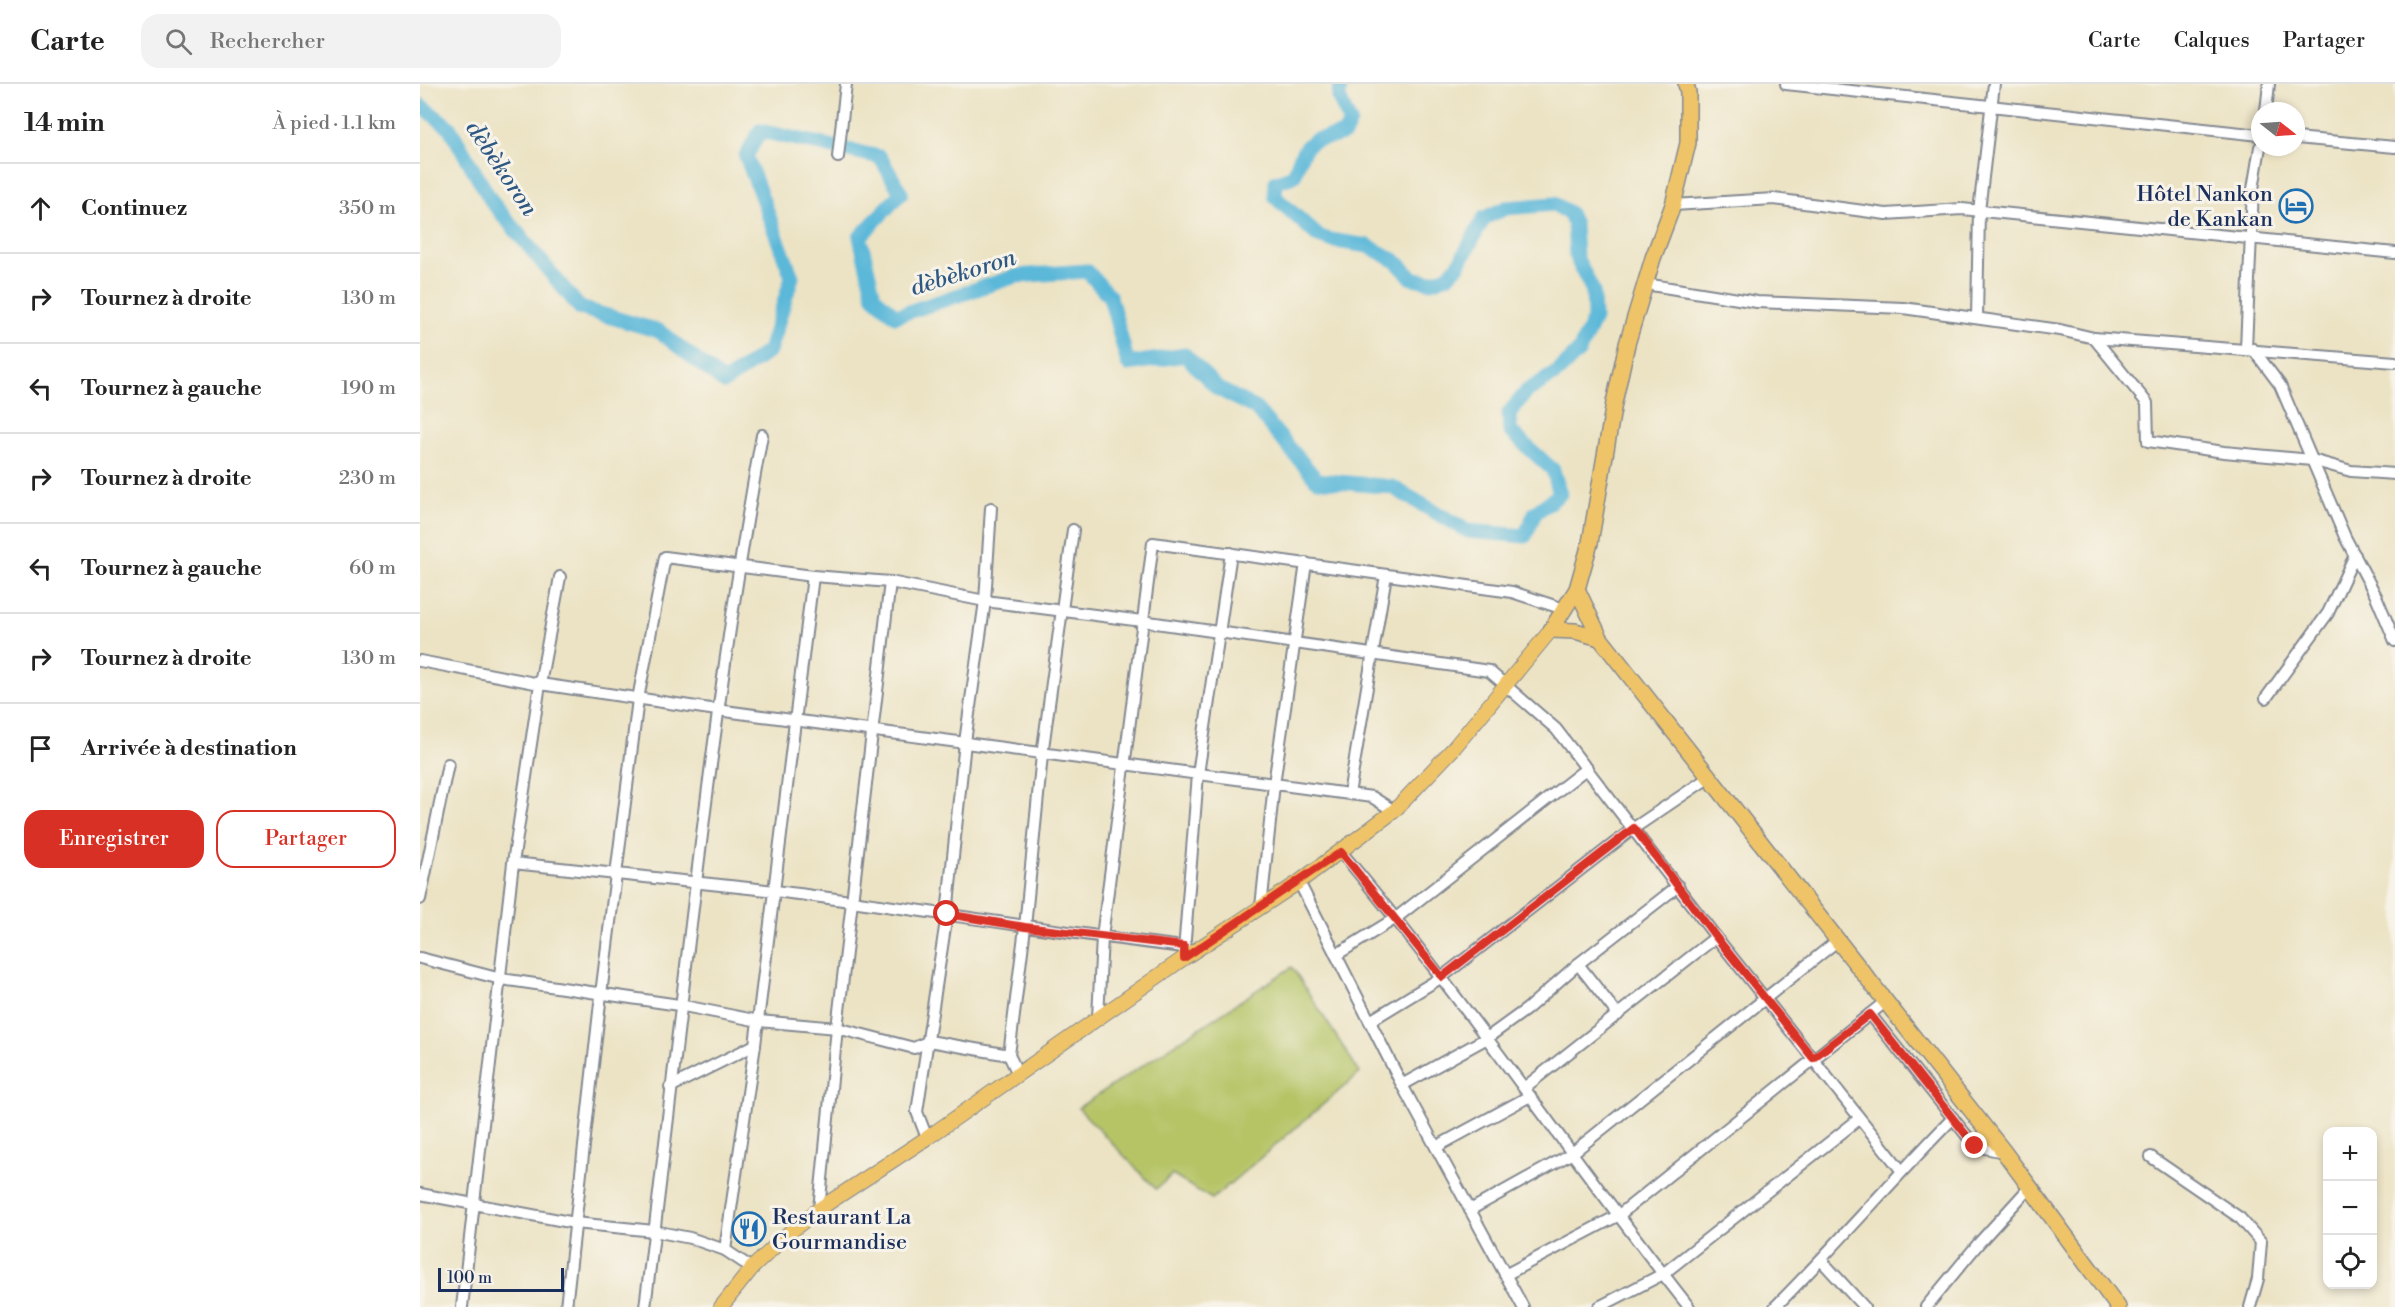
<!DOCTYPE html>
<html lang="fr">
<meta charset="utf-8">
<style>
body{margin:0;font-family:"Libre Bodoni",serif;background:#f2f2f2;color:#222}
.controls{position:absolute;right:18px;bottom:18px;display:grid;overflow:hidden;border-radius:12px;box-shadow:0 3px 9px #0003}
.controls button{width:54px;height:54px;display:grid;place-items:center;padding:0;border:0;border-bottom:2px solid #e0e0e0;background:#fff;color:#222;font:30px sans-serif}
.compass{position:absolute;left:1831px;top:18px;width:54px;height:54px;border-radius:50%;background:#fff;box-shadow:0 3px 9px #0003;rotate:107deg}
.scale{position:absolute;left:18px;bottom:15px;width:126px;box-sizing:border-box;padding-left:6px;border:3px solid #1b2f5e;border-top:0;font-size:16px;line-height:21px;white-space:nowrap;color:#1b2f5e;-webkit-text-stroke:4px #f7f3e8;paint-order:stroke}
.stop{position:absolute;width:18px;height:18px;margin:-14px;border:4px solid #d93025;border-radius:50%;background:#fff}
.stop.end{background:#d93025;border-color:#fff;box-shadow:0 2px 6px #0008}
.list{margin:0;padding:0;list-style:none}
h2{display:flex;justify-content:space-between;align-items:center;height:78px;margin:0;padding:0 24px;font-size:26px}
h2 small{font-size:20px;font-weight:400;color:#767676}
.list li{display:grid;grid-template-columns:39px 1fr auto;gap:18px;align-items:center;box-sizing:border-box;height:90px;padding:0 24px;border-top:2px solid #e0e0e0}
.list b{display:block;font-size:22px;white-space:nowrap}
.list em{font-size:20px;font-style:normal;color:#767676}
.actions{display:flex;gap:12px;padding:18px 24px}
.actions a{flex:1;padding:14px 0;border:2px solid #d93025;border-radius:18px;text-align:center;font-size:21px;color:#d93025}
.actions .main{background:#d93025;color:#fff}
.icon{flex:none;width:33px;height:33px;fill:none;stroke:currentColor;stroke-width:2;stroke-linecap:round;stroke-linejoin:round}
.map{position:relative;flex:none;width:1975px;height:1223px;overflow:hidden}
header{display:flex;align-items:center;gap:36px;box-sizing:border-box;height:84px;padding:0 30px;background:#fff;border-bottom:2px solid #e0e0e0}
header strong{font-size:28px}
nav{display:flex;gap:33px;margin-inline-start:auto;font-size:21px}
.search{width:420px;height:54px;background:#f2f2f2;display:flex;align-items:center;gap:15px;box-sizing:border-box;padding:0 21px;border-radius:18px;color:#767676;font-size:22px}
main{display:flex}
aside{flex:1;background:#fff}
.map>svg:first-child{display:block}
.green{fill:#b6c466;stroke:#687a62;stroke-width:1.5}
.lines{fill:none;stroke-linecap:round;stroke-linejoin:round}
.river{stroke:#5bb8d9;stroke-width:15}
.minor-casing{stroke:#848991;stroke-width:14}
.major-casing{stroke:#848991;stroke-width:16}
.highway-casing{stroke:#848991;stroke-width:18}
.minor{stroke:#fff;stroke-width:10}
.major{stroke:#efc469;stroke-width:14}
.highway{stroke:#efc469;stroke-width:15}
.route{stroke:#d93025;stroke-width:8}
.labels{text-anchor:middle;stroke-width:6;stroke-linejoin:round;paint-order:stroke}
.poi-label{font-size:22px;fill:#1b2f5e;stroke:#f7f3e8;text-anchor:end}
.water-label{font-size:24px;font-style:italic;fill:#2e5883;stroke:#f7f3e8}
</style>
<header>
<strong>Carte</strong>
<div class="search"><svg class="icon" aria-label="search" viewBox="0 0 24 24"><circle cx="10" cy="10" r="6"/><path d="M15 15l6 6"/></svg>Rechercher</div>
<nav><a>Carte</a><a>Calques</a><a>Partager</a></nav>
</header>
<main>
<aside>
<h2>14 min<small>À pied · 1.1 km</small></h2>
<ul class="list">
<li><svg class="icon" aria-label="ahead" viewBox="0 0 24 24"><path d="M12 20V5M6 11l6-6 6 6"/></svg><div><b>Continuez</b></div><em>350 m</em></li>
<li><svg class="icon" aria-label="right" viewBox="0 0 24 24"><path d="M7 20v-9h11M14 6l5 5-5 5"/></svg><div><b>Tournez à droite</b></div><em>130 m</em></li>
<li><svg class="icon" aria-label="left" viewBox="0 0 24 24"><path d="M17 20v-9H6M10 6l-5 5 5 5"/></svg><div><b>Tournez à gauche</b></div><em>190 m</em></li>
<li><svg class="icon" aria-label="right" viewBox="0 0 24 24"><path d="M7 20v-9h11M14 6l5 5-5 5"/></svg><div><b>Tournez à droite</b></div><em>230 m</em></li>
<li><svg class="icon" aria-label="left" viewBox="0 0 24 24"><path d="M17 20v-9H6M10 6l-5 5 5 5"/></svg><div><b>Tournez à gauche</b></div><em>60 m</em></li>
<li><svg class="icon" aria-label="right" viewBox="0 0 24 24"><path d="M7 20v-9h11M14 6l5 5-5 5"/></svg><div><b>Tournez à droite</b></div><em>130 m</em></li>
<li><svg class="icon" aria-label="arrive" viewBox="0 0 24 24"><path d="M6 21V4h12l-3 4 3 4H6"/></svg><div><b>Arrivée à destination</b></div></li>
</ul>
<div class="actions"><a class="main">Enregistrer</a><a>Partager</a></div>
</aside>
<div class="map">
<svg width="1975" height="1223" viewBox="0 0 1975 1223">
<rect width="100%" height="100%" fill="#f7f3e8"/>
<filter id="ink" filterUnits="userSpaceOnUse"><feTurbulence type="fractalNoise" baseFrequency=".0167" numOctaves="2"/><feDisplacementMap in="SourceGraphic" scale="12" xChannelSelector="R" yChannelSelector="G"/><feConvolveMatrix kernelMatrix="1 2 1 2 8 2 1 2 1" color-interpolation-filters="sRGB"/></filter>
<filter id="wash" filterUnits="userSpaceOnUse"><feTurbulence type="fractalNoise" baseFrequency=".008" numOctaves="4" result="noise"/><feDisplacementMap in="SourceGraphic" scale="24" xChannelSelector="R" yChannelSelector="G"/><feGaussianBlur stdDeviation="1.35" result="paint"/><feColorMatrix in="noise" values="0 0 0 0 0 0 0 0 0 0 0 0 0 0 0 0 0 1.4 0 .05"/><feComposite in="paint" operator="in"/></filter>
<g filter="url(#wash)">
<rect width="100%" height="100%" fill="#ece3c4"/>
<polygon class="green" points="872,883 940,989 792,1115 752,1091 736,1105 658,1024"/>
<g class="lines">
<path class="river" d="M0 21 29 43 72 118 160 224 239 247 304 298 349 267 372 193 326 72 340 47 460 73 481 109 440 153 454 213 476 232 596 192 667 187 690 213 708 280 765 271 797 304 835 324 897 396 972 403 1048 447 1105 452 1115 429 1140 410 1133 386 1090 347 1089 329 1107 307 1138 288 1159 267 1174 235 1173 207 1156 173 1154 140 1149 129 1134 120 1086 124 1064 134 1038 182 1027 192 1011 198 992 194 976 177 948 162 910 156 898 152 855 113 856 98 874 92C878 80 882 61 896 56 906 53 914 54 925 49L930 38 919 14 920 0"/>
</g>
</g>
<g filter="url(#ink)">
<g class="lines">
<defs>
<g id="minor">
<polyline points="1366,0 1840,51"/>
<polyline points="1846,27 1849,0"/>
<polyline points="1876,54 1975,63"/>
<polyline points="418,73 426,0"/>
<polyline points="1253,121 1354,115 1466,130 1542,125 1975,169"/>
<polyline points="1225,200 1337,218 1483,224 1640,246 1674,254 1975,278"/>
<polyline points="1557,234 1559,127 1574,0"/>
<polyline points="1674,254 1727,319 1728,357 1804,368 1892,376 1931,387 1975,390"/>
<polyline points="1826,264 1833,105 1840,63"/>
<polyline points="1833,265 1860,301 1925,453 1956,512 1975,557"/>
<polyline points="0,577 120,600 297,626 952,713 974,727"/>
<polyline points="1846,614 1908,529 1935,471"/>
<polyline points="929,710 966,491"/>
<path d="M921 768C1044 914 1150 1073 1269 1223"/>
<path d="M93 779C181 788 268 797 355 807 492 824 628 847 764 863"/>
<polyline points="879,798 982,1001 1103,1223"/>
<polyline points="0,815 28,680"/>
<polyline points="841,823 854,700 886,479"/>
<polyline points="764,867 778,690 811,469"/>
<polyline points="916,871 976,834 1167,684"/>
<polyline points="0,874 81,895 259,921 339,937 417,944 494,964 509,957 589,971"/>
<polyline points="1158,880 1198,931"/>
<polyline points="1450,930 1555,1062 1584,1068"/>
<polyline points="678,934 682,853 733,459 1092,508 1144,525"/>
<polyline points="950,937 1022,893 1214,744 1288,694"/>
<polyline points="598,990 589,971 605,843 622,671 653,446"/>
<polyline points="982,1001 1067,954 1107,925 1158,880 1258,802"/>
<polyline points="250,1003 335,961"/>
<polyline points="1104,1004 1296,853"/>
<polyline points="507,1054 497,1028 527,830 545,658 565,517 571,424"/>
<polyline points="1016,1063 1110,1012"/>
<polyline points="1731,1073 1820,1134 1841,1158 1838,1195 1830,1223"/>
<polyline points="0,1110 155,1139 234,1147 270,1154 305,1166 332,1184"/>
<polyline points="399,1125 417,944 470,498"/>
<polyline points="1050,1126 1151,1070 1417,857"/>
<polyline points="305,1166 335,961 393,492"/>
<polyline points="1401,1176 1444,1223"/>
<polyline points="1085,1191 1199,1131 1465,918"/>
<polyline points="42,1223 93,779 120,600 140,493"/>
<polyline points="146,1223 181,910 218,615 245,473 393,492 470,498 565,517 722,537 1069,587 1136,645 1296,853 1481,1086"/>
<path d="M225 1223C262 932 289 640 342 351"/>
<polyline points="1179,1223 1243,1190 1439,1035"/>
<path d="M1355 1223C1416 1162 1472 1096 1533 1034"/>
<polyline points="1506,1223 1558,1160 1609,1104"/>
</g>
<polyline id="major" points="301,1223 332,1184 370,1148 399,1125 507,1054 764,874 879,798 974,727 1033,665 1131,546"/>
<g id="highway">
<polyline points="1157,505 1180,554 1584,1068 1698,1223"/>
<polyline points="1131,546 1157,505 1170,459 1194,319 1207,260 1233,174 1253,121 1268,59 1268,8 1266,0"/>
<polyline points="1131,546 1155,547 1180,554"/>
</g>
</defs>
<use href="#minor" class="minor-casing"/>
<use href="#major" class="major-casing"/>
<use href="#highway" class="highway-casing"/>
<use href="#minor" class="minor"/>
<use href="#major" class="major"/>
<use href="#highway" class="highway"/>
</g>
</g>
<g class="lines" filter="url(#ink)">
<polyline class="route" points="527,830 605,843 764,862 764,874 921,768 1022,893 1214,744 1296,853 1393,974 1450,930 1555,1062"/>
</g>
<defs>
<symbol id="hotel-ring" viewBox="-11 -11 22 22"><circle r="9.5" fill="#f7f3e8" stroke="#1f6fb2" stroke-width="1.5"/><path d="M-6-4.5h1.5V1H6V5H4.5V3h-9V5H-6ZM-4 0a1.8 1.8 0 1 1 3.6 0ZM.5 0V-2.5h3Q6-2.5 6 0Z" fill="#1f6fb2"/></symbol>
<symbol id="restaurant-ring" viewBox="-11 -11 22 22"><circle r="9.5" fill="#f7f3e8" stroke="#1f6fb2" stroke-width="1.5"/><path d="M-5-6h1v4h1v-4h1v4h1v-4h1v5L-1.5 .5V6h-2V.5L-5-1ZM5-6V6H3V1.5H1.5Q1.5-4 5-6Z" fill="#1f6fb2"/></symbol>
</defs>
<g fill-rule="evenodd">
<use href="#hotel-ring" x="1857" y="103" width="38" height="38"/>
<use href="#restaurant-ring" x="310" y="1126" width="38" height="38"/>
</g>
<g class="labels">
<g class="poi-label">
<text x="1853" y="117">Hôtel Nankon<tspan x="1853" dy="25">de Kankan</tspan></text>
<text x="352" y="1140" text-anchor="start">Restaurant La<tspan x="352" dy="25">Gourmandise</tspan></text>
</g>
<g class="water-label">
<text transform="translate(82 84) rotate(56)" y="8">dèbèkoron</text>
<text transform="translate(543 188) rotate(-17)" y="8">dèbèkoron</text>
</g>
</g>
</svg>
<div class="controls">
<button>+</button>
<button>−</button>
<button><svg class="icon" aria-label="locate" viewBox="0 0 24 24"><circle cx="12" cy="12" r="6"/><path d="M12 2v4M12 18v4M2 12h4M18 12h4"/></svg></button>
</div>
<svg class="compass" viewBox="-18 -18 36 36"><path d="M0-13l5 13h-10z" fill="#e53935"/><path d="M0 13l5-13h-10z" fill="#767676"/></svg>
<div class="scale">100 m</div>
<div class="stop" style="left:527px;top:830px"></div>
<div class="stop end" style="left:1555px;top:1062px"></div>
</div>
</main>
